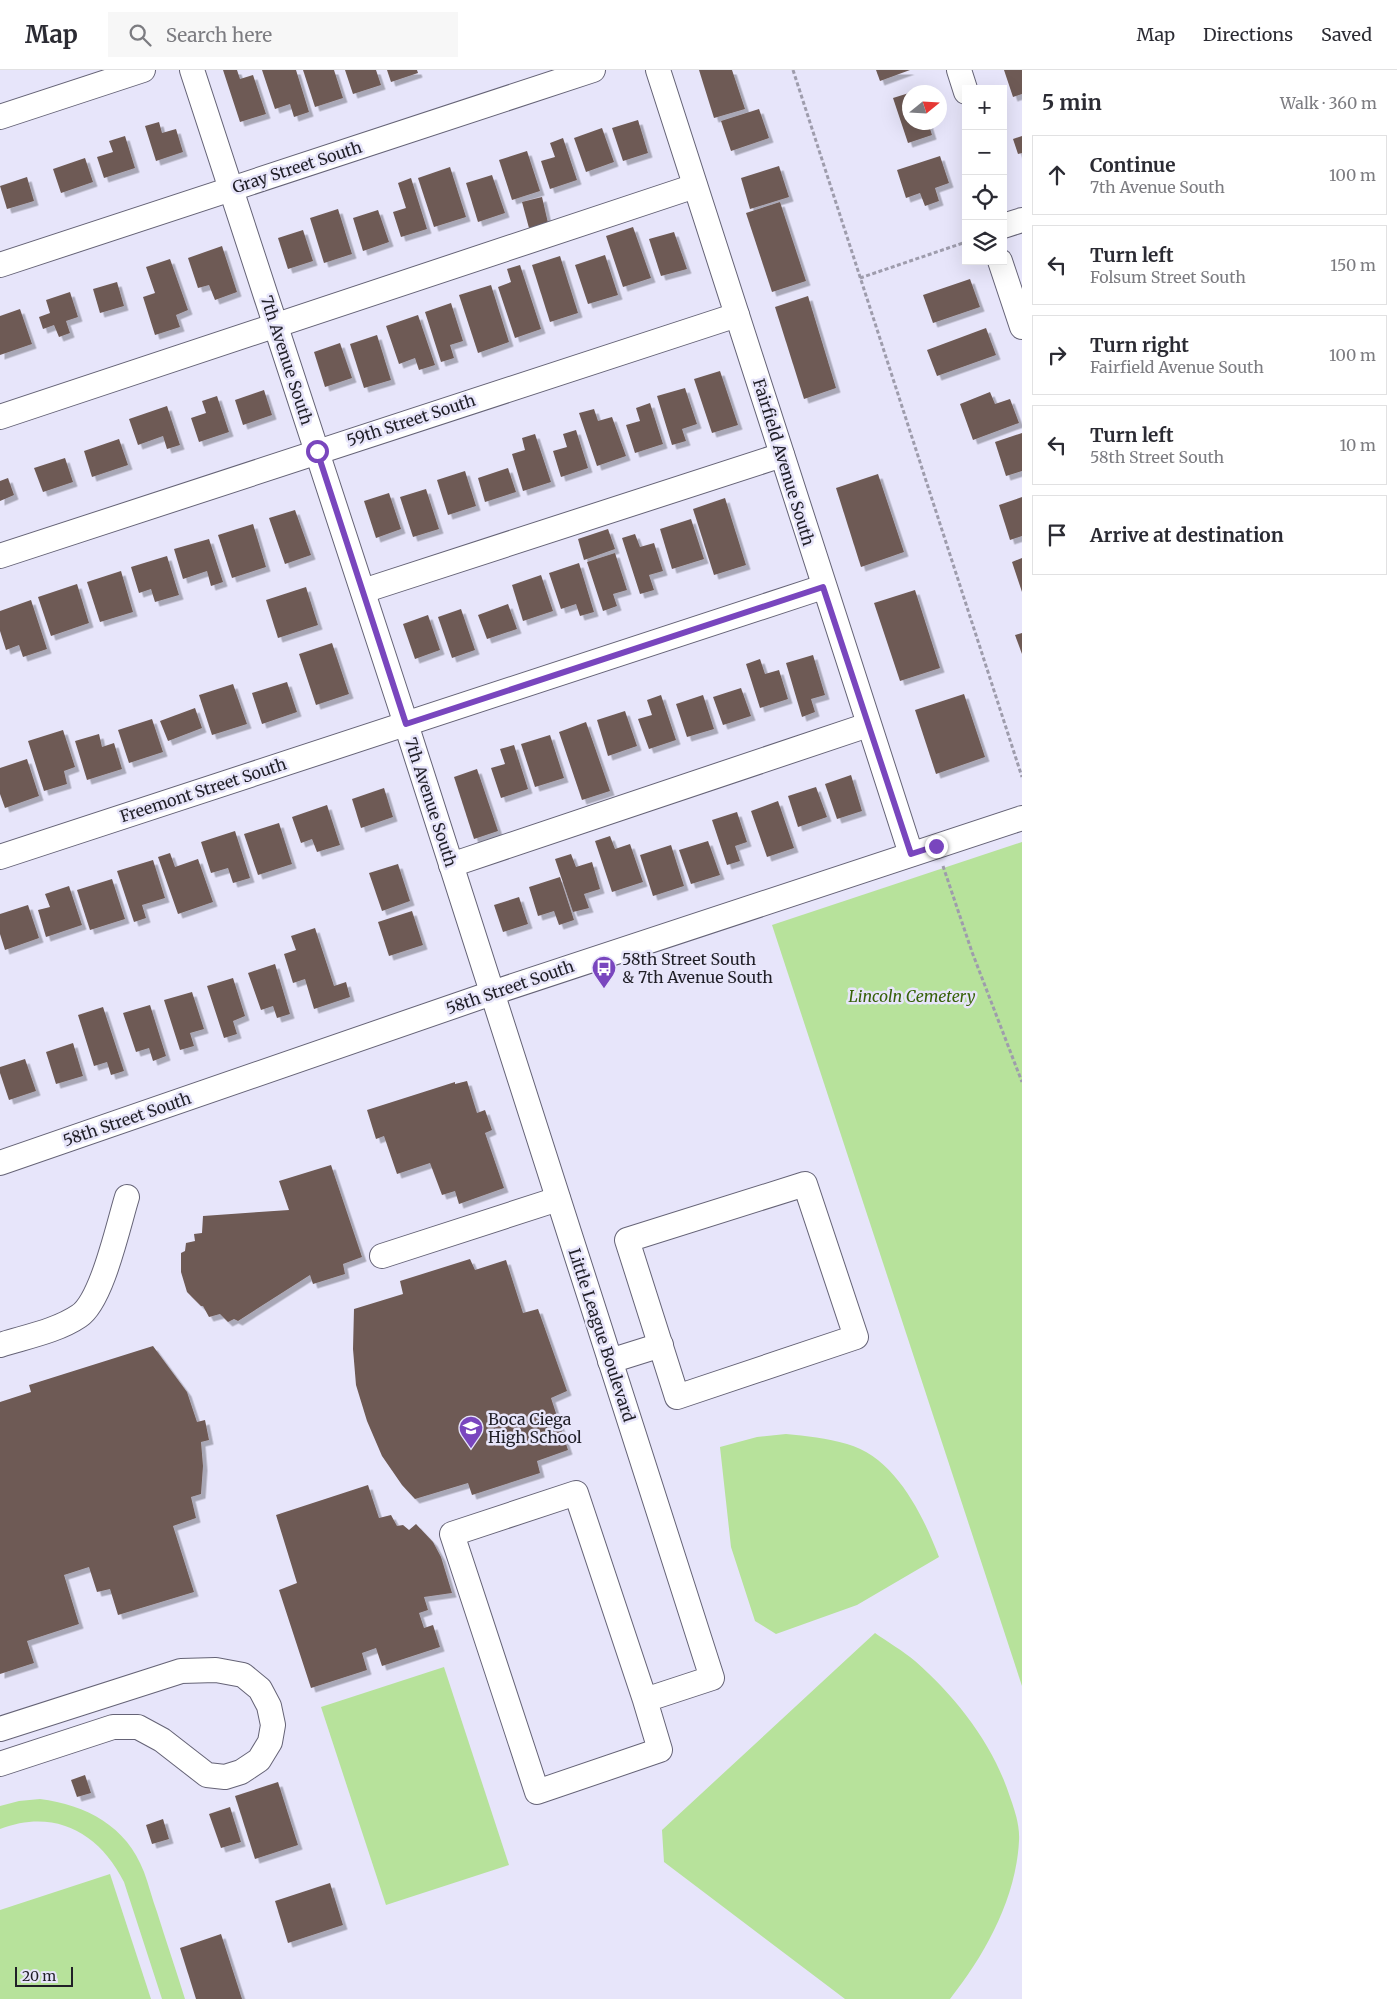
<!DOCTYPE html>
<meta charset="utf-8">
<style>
body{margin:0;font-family:Merriweather,serif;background:#f7f7f7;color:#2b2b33}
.controls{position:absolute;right:15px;top:15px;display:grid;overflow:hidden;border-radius:0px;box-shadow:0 5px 20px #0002}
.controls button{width:45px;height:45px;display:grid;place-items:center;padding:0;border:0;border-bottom:1px solid #e1e1e2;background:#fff;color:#2b2b33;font:25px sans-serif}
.compass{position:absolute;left:902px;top:15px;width:45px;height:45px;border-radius:50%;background:#fff;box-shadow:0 5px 20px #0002;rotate:72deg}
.scale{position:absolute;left:15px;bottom:12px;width:58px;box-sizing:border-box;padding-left:5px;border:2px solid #201f27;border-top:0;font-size:14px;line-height:18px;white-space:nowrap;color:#201f27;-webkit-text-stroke:4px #e7e5fa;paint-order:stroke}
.stop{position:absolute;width:15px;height:15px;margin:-11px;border:4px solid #7946be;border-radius:50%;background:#fff}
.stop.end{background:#7946be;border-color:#fff;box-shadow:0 1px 5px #0008}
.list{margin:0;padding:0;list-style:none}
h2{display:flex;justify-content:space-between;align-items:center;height:65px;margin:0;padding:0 20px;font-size:21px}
h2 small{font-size:16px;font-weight:400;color:#7c7c81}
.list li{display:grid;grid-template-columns:32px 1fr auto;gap:15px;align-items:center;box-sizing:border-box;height:80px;margin:0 10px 10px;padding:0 10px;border:1px solid #e1e1e2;border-radius:0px}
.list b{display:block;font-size:19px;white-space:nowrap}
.list p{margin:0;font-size:16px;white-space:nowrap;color:#7c7c81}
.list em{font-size:16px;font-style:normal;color:#7c7c81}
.icon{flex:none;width:28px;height:28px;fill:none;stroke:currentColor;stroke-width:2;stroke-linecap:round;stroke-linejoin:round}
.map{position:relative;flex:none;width:1022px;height:1929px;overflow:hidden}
header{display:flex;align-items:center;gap:30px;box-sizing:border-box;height:70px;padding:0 25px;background:#fff;border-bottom:1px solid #e1e1e2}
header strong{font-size:24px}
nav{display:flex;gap:28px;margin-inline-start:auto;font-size:18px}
.search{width:350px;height:45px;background:#f7f7f7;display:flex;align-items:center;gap:12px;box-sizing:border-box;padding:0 18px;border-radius:0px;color:#7c7c81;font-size:19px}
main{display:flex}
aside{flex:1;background:#fff}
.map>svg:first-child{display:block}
.green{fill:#b7e29b}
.building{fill:#6e5a54;filter:url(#shadow)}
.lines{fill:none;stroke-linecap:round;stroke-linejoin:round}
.minor-casing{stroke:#656376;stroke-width:26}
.path{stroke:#9e9cac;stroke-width:3;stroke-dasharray:4 2.5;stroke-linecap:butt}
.minor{stroke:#fff;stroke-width:24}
.route{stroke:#7946be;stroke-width:6}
.labels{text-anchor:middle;stroke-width:5;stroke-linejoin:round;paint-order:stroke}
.street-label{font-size:16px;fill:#201f27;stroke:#e7e5fa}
.poi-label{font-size:16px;fill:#201f27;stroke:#e7e5fa;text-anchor:start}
.park-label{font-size:16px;font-style:italic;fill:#366108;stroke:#e7e5fa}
</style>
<header>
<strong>Map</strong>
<div class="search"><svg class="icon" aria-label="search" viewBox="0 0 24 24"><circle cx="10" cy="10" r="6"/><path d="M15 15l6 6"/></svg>Search here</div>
<nav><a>Map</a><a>Directions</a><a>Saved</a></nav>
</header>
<main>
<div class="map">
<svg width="1022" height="1929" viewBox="0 0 1022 1929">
<defs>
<filter id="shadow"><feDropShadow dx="4.5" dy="4.5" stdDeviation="0" flood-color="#0004"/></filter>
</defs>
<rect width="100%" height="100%" fill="#e7e5fa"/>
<g class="green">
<polygon points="1022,772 1022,1616 772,855"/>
<path d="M786 1364C806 1366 827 1368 847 1374 895 1387 923 1445 939 1487L857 1535 776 1564 755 1551 731 1477 720 1377 757 1367Z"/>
<path d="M875 1563C888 1572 903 1581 915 1591 957 1628 993 1674 1010 1727 1015 1741 1020 1756 1019 1771 1016 1829 985 1885 950 1929H845L664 1792 662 1760Z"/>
<polygon points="444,1597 509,1795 386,1835 321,1637"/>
<path d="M40 1729C86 1735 127 1756 144 1802 149 1815 152 1829 157 1842 166 1871 176 1900 185 1929H162L124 1812C99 1762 54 1738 0 1759V1736L19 1731Z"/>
<polygon points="110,1804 151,1929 0,1929 0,1840"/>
</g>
<g class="building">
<polygon points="223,0 237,0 240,9 253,5 266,44 240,52"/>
<polygon points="262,0 296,0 309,42 294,47 290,34 275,39"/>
<polygon points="303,0 334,0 343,28 315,37"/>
<polygon points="345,0 376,0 381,15 353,24"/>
<polygon points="387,0 417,0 418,3 391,12"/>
<polygon points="699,0 732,0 745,39 714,48"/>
<polygon points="876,0 910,0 880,11"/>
<polygon points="1004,0 1022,0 1022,24 1013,27"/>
<polygon points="909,23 909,52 928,52 932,65 908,73 893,28"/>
<polygon points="759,39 769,68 731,81 721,51"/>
<polygon points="638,50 648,83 623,91 612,58"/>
<polygon points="159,52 162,63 176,59 183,82 156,91 145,56"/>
<polygon points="602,58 614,92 586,102 574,68"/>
<polygon points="125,66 135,98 104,108 97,87 113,82 109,71"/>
<polygon points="1022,66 1022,83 1018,84 1013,69"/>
<polygon points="563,68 577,110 550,119 541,91 555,87 550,73"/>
<polygon points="527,81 540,121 512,130 499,90"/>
<polygon points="940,86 949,113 935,118 939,131 925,136 920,123 906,128 897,100"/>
<polygon points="85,88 93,112 61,123 53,99"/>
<polygon points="779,96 789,127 750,139 741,108"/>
<polygon points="450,97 466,147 434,157 418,108"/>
<polygon points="492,105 505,143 478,152 466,113"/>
<polygon points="27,107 34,131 7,139 0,116"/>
<polygon points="411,108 427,159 401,167 393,142 406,138 398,113"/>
<polygon points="542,127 548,153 529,158 522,132"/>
<polygon points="780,132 806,211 772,222 746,143"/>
<polygon points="338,139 352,184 324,193 310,148"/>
<polygon points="378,140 389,172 363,181 353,148"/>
<polygon points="633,157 651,208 623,217 606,166"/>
<polygon points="303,160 313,191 288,199 278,168"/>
<polygon points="674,162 687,199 661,206 649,169"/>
<polygon points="222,176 237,222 215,230 209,215 198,218 188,188"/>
<polygon points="605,185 618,225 588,234 575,195"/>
<polygon points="560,186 578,243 550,252 532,195"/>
<polygon points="170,189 188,240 176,245 180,257 155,265 143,227 155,223 146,197"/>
<polygon points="520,195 541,259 515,268 498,217 511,212 507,199"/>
<polygon points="970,209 980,237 933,253 923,225"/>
<polygon points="117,212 124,236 100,243 93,219"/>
<polygon points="491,215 509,272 478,283 459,225"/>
<polygon points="70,222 78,247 66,251 70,263 59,267 54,255 43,259 39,247 50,243 46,230"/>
<polygon points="808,226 836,318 804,329 775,237"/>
<polygon points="451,233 463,271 450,275 454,288 441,292 425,242"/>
<polygon points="20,239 32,274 0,285 0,246"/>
<polygon points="418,245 435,295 419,300 415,288 399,294 386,256"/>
<polygon points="986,258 996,285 937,306 927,280"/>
<polygon points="377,265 391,310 364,318 350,274"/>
<polygon points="340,273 352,308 325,317 314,282"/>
<polygon points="720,301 738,355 712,363 694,309"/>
<polygon points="685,318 697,354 682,359 686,371 672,375 657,326"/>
<polygon points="264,320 272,345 243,355 235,330"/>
<polygon points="990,322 995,334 1010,329 1019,353 973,370 960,334"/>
<polygon points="217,326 229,362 199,372 191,348 206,343 202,331"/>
<polygon points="650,333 663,374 635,383 626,355 640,351 636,338"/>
<polygon points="167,336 180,375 167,379 163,366 138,375 129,349"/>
<polygon points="594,339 598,351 612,347 626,386 597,396 579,343"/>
<polygon points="576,360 588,398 561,407 553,381 567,377 563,364"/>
<polygon points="1022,363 1022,401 1006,406 995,372"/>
<polygon points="535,364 551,412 523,421 512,384 525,380 522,368"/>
<polygon points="119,369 128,395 92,407 84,381"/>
<polygon points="65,388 73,412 43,422 34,398"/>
<polygon points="508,398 516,422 485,432 478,408"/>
<polygon points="465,401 476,436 448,445 437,410"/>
<polygon points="878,404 904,482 861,497 836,418"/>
<polygon points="8,408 14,425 0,431 0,411"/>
<polygon points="426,419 439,459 413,467 400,427"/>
<polygon points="389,423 401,459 376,468 364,431"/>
<polygon points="1022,427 1022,466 1010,470 999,435"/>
<polygon points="725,428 746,495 714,505 693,439"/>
<polygon points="295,440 311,485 285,494 269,448"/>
<polygon points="691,449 704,489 672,499 660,459"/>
<polygon points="253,454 266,497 232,508 218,465"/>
<polygon points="608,459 615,479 584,490 578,469"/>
<polygon points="635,464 640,477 654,473 663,501 649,505 654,520 640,524 622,468"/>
<polygon points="209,469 223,512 211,516 207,501 183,509 174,479"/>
<polygon points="615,483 627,520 613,524 617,536 603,541 587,492"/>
<polygon points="167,486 179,525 155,532 151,519 139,523 131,497"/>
<polygon points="1022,488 1022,522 1012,492"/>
<polygon points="579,493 594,542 580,546 576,534 561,539 549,503"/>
<polygon points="121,501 133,542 100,552 87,512"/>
<polygon points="541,505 553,541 523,551 512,515"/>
<polygon points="77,514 89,553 51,566 38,527"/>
<polygon points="306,517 318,555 278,568 266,530"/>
<polygon points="915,520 940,598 900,611 874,533"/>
<polygon points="31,530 47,579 23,587 19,575 6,580 0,561 0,541"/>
<polygon points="508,534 517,559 487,569 478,545"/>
<polygon points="461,539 475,580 452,588 438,547"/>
<polygon points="428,545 440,580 415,589 403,554"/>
<polygon points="1022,563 1022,584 1015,565"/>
<polygon points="332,573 349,624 316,635 299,584"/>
<polygon points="813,585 825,625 811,629 815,642 802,647 786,593"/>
<polygon points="760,589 765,604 779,600 788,629 760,638 746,594"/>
<polygon points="287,612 297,642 262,654 252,623"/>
<polygon points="233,614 247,654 212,665 199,625"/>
<polygon points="741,618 751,646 723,655 713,627"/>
<polygon points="964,624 985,687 936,704 915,640"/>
<polygon points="661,625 676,670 649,679 638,649 652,645 647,630"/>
<polygon points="703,625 714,659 687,667 676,634"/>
<polygon points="195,638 202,658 168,671 160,651"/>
<polygon points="625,641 637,676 608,686 597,650"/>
<polygon points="152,649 163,682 129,693 118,660"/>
<polygon points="586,652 610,721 582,730 559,662"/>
<polygon points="63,660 75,697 64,701 67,714 44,721 28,671"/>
<polygon points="99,664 102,677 114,673 122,699 87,710 75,671"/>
<polygon points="550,665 564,708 535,717 521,674"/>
<polygon points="514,675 528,719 501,728 491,698 505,694 500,679"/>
<polygon points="27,689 39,726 5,738 0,724 0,698"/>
<polygon points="477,699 498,761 474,769 454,707"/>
<polygon points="851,705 862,741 837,749 825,714"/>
<polygon points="816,717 827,747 798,757 788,726"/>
<polygon points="384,718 393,747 361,758 352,729"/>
<polygon points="778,731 794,778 767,787 751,741"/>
<polygon points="327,735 340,775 317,782 312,769 301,773 292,747"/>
<polygon points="737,742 747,772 735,776 740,791 727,795 712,750"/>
<polygon points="279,753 292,794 258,805 244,764"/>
<polygon points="235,761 250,808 233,813 228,798 211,803 201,772"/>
<polygon points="610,766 615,779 630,774 643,812 612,822 595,771"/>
<polygon points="708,771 720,805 691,814 679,780"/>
<polygon points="671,775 684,816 653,826 640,785"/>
<polygon points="170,783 175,797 198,789 213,832 178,844 158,787"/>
<polygon points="571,784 576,797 592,792 600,819 584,824 589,838 573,842 555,789"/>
<polygon points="153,790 165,828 142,835 146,848 134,852 117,801"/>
<polygon points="398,794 410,831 382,841 369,803"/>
<polygon points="560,807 574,850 559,855 554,841 538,846 529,817"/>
<polygon points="112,809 125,849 90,860 77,820"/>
<polygon points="69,816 82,855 46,867 38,840 50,837 45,824"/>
<polygon points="519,827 528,854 503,862 494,835"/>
<polygon points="28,835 39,868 5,880 0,864 0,844"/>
<polygon points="412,841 423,875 389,886 378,852"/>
<polygon points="315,858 334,916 346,912 350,927 314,939 305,909 293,913 284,884 296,880 291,866"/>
<polygon points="275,894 290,944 277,948 273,936 261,940 248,903"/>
<polygon points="233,908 245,946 233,951 237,964 224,968 207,916"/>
<polygon points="192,922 204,959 190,963 194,976 180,980 164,930"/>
<polygon points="150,935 166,986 153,991 149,978 136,982 123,943"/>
<polygon points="103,937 124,1001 111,1005 107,992 94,996 78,945"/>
<polygon points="73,973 83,1006 56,1014 46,982"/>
<polygon points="25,989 36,1021 9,1030 0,1003 0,997"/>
<polygon points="467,1011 477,1043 485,1040 492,1060 485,1063 504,1118 459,1134 455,1121 442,1125 430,1093 397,1104 384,1066 376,1069 367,1040 455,1012 455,1014"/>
<polygon points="331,1095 362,1187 343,1194 345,1204 313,1214 310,1205 238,1251 234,1249 228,1252 220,1244 209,1247 203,1236 201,1236 187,1222 181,1202 181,1183 185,1181 186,1173 195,1171 194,1164 202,1163 203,1146 289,1140 279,1111"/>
<polygon points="470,1189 475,1200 506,1190 523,1243 538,1239 567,1321 551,1328 568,1380 537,1391 540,1403 472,1425 468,1413 415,1429 402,1415 382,1386 367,1351 356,1315 353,1279 354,1239 403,1224 400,1211"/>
<polygon points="153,1276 187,1322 197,1352 205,1350 209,1370 201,1372 203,1396 201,1424 191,1427 196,1448 173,1456 194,1522 118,1545 110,1519 97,1522 89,1497 64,1505 79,1554 27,1571 34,1593 0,1604 0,1332 31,1322 29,1315"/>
<polygon points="368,1415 379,1448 391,1445 397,1456 403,1455 409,1460 416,1454 433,1472 441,1487 452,1523 424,1527 428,1540 419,1543 424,1558 433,1555 440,1577 382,1596 376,1578 362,1583 367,1600 311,1618 279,1520 297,1513 276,1445"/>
<polygon points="85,1705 91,1723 77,1727 71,1710"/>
<polygon points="278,1712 298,1775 255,1789 235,1726"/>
<polygon points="230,1737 241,1772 221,1778 209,1744"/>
<polygon points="163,1749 169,1769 152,1774 146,1755"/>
<polygon points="330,1813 343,1855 288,1873 275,1831"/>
<polygon points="221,1864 242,1929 196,1929 180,1878"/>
</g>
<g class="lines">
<defs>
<g id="minor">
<polyline points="192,0 406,654 712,1608 645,1630 660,1680 537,1722 452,1464 576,1423 645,1630"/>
<polyline points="658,0 911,784"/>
<polyline points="959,0 966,22"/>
<polyline points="0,47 143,0"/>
<polyline points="1003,156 1022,150"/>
<polyline points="1000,191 1022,257"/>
<polyline points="0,195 593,0"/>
<polyline points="0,347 695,116"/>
<polyline points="0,486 737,245"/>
<polyline points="363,521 782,385"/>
<polyline points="0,787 823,517"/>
<polyline points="451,795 868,655"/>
<polyline points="0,1093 492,923 1022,748"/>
<polygon points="805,1114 856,1267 677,1327 627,1170"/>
<polyline points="382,1186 558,1129"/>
<path d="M0 1275C25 1267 57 1261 79 1246 102 1231 118 1156 127 1127"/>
<polyline points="610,1291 661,1275"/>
<polyline points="0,1659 181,1601 216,1600 243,1605 260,1619 269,1636 273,1655 270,1672 259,1690 241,1702 225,1707 207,1705 162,1670 138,1657 113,1657 0,1694"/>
</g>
</defs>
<use href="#minor" class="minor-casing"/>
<g class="path">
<polyline points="793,0 1022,707"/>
<polyline points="860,208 966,172"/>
<polyline points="943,796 972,882 1022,1012"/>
</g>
<use href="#minor" class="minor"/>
</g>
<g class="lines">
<polyline class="route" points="317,381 406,654 823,517 911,784 936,776"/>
</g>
<defs>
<symbol id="bus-pin" viewBox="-11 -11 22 30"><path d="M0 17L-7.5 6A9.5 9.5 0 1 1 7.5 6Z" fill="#7946be" stroke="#e7e5fa"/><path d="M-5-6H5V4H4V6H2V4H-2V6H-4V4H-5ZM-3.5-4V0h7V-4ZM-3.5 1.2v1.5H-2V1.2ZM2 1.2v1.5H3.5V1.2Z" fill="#fff"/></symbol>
<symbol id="school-pin" viewBox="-11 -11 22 30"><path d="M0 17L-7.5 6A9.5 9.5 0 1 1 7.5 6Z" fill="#7946be" stroke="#e7e5fa"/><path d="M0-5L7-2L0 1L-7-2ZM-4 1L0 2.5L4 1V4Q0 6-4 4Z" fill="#fff"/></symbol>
</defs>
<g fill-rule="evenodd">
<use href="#bus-pin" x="590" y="884" width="28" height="38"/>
<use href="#school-pin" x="457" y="1344" width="28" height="38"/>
</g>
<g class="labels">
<g class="street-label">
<text transform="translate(297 97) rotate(-18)" y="6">Gray Street South</text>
<text transform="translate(287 290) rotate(72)" y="6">7th Avenue South</text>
<text transform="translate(411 350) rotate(-18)" y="6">59th Street South</text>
<text transform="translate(784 392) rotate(73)" y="6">Fairfield Avenue South</text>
<text transform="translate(203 720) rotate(-18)" y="6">Freemont Street South</text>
<text transform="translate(431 732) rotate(72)" y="6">7th Avenue South</text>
<text transform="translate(510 917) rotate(-19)" y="6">58th Street South</text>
<text transform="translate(127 1049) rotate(-19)" y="6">58th Street South</text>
<text transform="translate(602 1265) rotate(72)" y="6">Little League Boulevard</text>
</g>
<g class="poi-label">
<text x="622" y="895">58th Street South<tspan x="622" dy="18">&amp; 7th Avenue South</tspan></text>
<text x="488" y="1355">Boca Ciega<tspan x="488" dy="18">High School</tspan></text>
</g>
<g class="park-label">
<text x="912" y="932">Lincoln Cemetery</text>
</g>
</g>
</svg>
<div class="controls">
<button>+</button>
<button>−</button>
<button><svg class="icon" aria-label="locate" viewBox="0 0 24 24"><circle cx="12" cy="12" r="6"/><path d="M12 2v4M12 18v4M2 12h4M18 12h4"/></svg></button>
<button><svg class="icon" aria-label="layers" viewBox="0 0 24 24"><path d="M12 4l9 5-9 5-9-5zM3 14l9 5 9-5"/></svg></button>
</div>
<svg class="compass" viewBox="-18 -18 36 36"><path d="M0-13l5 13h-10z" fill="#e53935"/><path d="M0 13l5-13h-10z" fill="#7c7c81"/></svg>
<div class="scale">20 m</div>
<div class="stop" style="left:317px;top:381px"></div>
<div class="stop end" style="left:936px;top:776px"></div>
</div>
<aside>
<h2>5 min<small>Walk · 360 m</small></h2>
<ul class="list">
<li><svg class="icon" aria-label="ahead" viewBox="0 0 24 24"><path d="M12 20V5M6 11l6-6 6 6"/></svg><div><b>Continue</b><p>7th Avenue South</p></div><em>100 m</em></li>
<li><svg class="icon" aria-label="left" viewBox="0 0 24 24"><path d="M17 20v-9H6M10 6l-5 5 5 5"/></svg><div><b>Turn left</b><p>Folsum Street South</p></div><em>150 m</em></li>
<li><svg class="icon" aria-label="right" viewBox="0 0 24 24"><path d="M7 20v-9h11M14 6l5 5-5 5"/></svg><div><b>Turn right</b><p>Fairfield Avenue South</p></div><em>100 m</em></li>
<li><svg class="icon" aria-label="left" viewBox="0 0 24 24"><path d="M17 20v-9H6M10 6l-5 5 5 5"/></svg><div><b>Turn left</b><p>58th Street South</p></div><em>10 m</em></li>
<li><svg class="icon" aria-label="arrive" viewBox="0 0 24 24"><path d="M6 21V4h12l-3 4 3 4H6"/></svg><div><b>Arrive at destination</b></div></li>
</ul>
</aside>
</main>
